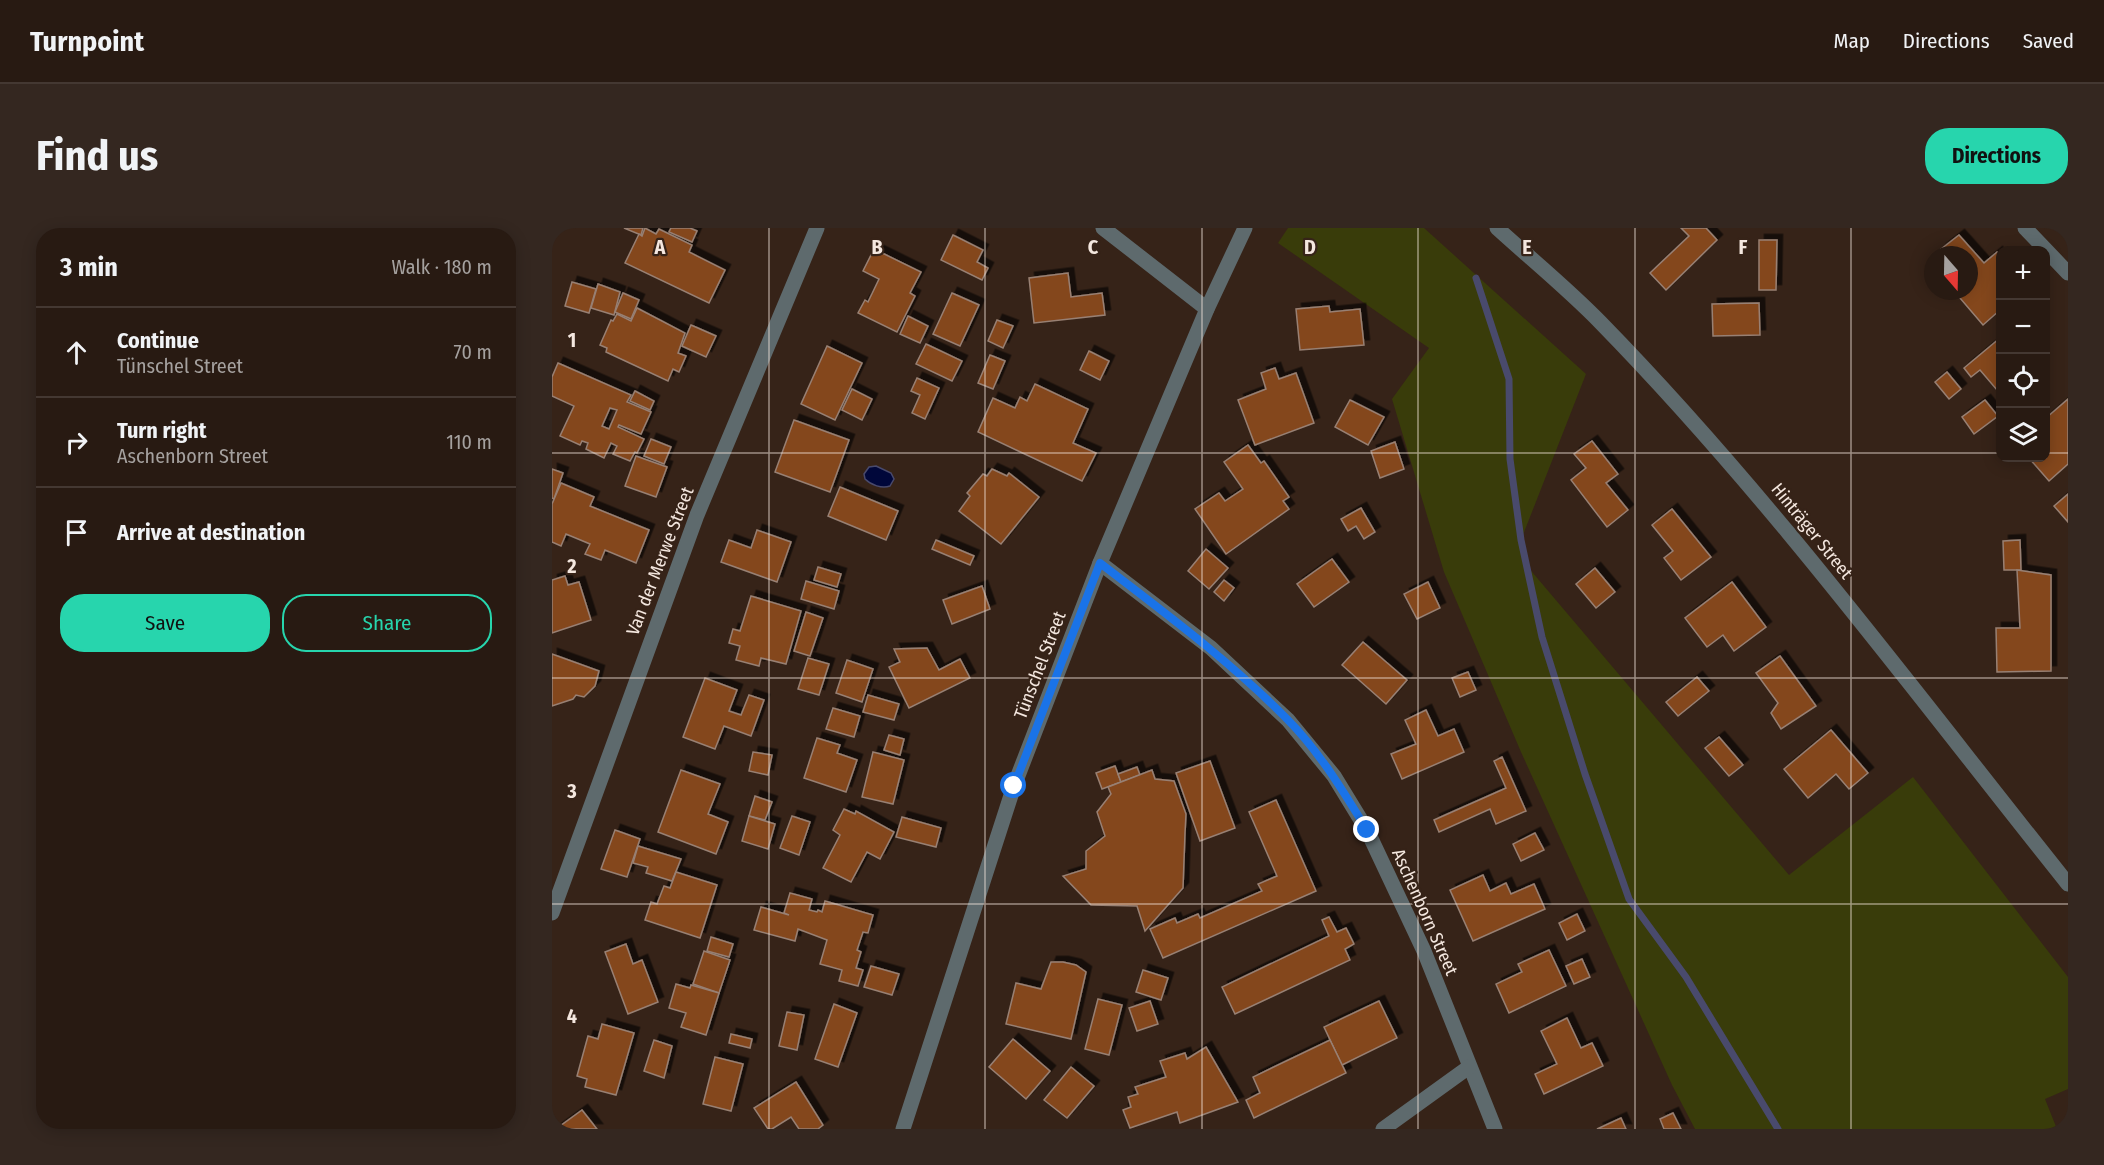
<!DOCTYPE html>
<meta charset="utf-8">
<style>
body{margin:0;font-family:"Fira Sans Condensed",sans-serif;background:#342720;color:#f1f3f6}
.controls{position:absolute;right:18px;top:18px;display:grid;overflow:hidden;border-radius:12px;box-shadow:0 3px 15px #0003}
.controls button{width:54px;height:54px;display:grid;place-items:center;padding:0;border:0;border-bottom:2px solid #443832;background:#281a12;color:#f1f3f6;font:30px sans-serif}
.compass{position:absolute;left:1372px;top:18px;width:54px;height:54px;border-radius:50%;background:#281a12;box-shadow:0 3px 15px #0003;rotate:160deg}
.stop{position:absolute;width:18px;height:18px;margin:-14px;border:4px solid #1a73e8;border-radius:50%;background:#fff}
.stop.end{background:#1a73e8;border-color:#fff;box-shadow:0 2px 6px #0008}
.list{margin:0;padding:0;list-style:none}
h2{display:flex;justify-content:space-between;align-items:center;height:78px;margin:0;padding:0 24px;font-size:26px}
h2 small{font-size:20px;font-weight:400;color:#a5a19f}
.list li{display:grid;grid-template-columns:39px 1fr auto;gap:18px;align-items:center;box-sizing:border-box;height:90px;padding:0 24px;border-top:2px solid #443832}
.list b{display:block;font-size:22px;white-space:nowrap}
.list p{margin:0;font-size:20px;white-space:nowrap;color:#a5a19f}
.list em{font-size:20px;font-style:normal;color:#a5a19f}
.actions{display:flex;gap:12px;padding:18px 24px}
.actions a{flex:1;padding:14px 0;border:2px solid #27d5ad;border-radius:24px;text-align:center;font-size:21px;color:#27d5ad}
.actions .main{background:#27d5ad;color:#111}
.icon{flex:none;width:33px;height:33px;fill:none;stroke:currentColor;stroke-width:2;stroke-linecap:round;stroke-linejoin:round}
.map{position:relative;flex:none;width:1516px;height:901px;overflow:hidden;border-radius:24px}
header{display:flex;align-items:center;gap:36px;box-sizing:border-box;height:84px;padding:0 30px;background:#281a12;border-bottom:2px solid #443832}
header strong{font-size:28px}
nav{display:flex;gap:33px;margin-inline-start:auto;font-size:21px}
.intro{display:flex;align-items:center;justify-content:space-between;box-sizing:border-box;height:144px;padding:0 36px}
h1{margin:0;font-size:42px}
.button{padding:15px 27px;border-radius:24px;background:#27d5ad;color:#111;font-size:21px;font-weight:700}
main{display:flex;gap:36px;padding:0 36px}
aside{flex:1;background:#281a12;border-radius:24px;box-shadow:0 3px 15px #0003}
.map>svg:first-child{display:block}
.green{fill:#393c0a}
.water{fill:#00073a;stroke:#494a6c;stroke-width:1.5}
.lines{fill:none;stroke-linecap:round;stroke-linejoin:round}
.stream{stroke:#494a6c;stroke-width:7}
.building{fill:#84461e;stroke:#988073;stroke-width:1.5;fill-rule:evenodd;filter:url(#shadow)}
.minor{stroke:#5e6a6d;stroke-width:15}
.route{stroke:#1a73e8;stroke-width:8}
.grid{fill:none;stroke:#f4e7df;stroke-width:1.5;stroke-opacity:0.55}
.labels{text-anchor:middle;stroke-width:4.5;stroke-linejoin:round;paint-order:stroke}
.street-label{font-size:18px;fill:#f4e7df;stroke:#362318}
.grid-label{font-size:20px;text-anchor:middle;font-weight:bold;fill:#f4e7df;stroke:#362318;stroke-width:4.5;stroke-linejoin:round;paint-order:stroke}
</style>
<header>
<strong>Turnpoint</strong>
<nav><a>Map</a><a>Directions</a><a>Saved</a></nav>
</header>
<div class="intro"><h1>Find us</h1><a class="button">Directions</a></div>
<main>
<aside>
<h2>3 min<small>Walk · 180 m</small></h2>
<ul class="list">
<li><svg class="icon" aria-label="ahead" viewBox="0 0 24 24"><path d="M12 20V5M6 11l6-6 6 6"/></svg><div><b>Continue</b><p>Tünschel Street</p></div><em>70 m</em></li>
<li><svg class="icon" aria-label="right" viewBox="0 0 24 24"><path d="M7 20v-9h11M14 6l5 5-5 5"/></svg><div><b>Turn right</b><p>Aschenborn Street</p></div><em>110 m</em></li>
<li><svg class="icon" aria-label="arrive" viewBox="0 0 24 24"><path d="M6 21V4h12l-3 4 3 4H6"/></svg><div><b>Arrive at destination</b></div></li>
</ul>
<div class="actions"><a class="main">Save</a><a>Share</a></div>
</aside>
<div class="map">
<svg width="1516" height="901" viewBox="0 0 1516 901">
<defs>
<filter id="shadow"><feDropShadow dx="5.5" dy="-5.5" stdDeviation="0" flood-color="#0009"/></filter>
</defs>
<rect width="100%" height="100%" fill="#362318"/>
<polygon class="green" points="736,0 872,0 1034,146 969,312 975,338 1237,647 1361,549 1516,749 1516,861 1493,871 1505,901 1143,901 1120,857 969,524 892,344 840,171 877,120 726,15"/>
<path class="water" d="M324 238 339 245 342 251 338 258C330 261 319 257 313 251L312 246 317 239Z"/>
<g class="lines">
<polyline class="stream" points="924,50 957,151 958,231 969,312 990,409 1033,546 1077,671 1134,749 1226,901"/>
</g>
<g class="building">
<polygon points="72,0 91,0 89,7"/>
<polygon points="93,0 104,6 107,1 140,17 137,24 173,42 157,75 73,35 87,6 90,8"/>
<polygon points="119,0 138,0 145,3 140,14 117,4"/>
<polygon points="1129,0 1154,0 1165,12 1114,62 1098,45 1137,8"/>
<polygon points="401,7 431,22 425,34 436,40 430,52 389,32"/>
<polygon points="1407,7 1432,35 1445,24 1448,28 1448,82 1431,97 1402,63 1417,63 1417,27 1394,27 1389,21"/>
<polygon points="1207,12 1225,12 1224,62 1207,62"/>
<polygon points="322,21 369,44 358,65 363,68 345,104 306,85 313,72 316,74 327,51 311,43"/>
<polygon points="516,45 519,69 550,65 553,87 482,95 477,50"/>
<polygon points="20,54 44,61 37,85 13,78"/>
<polygon points="46,56 68,64 62,87 39,80"/>
<polygon points="71,65 87,72 79,91 63,84"/>
<polygon points="400,65 427,77 408,118 381,106"/>
<polygon points="1207,75 1208,107 1161,108 1160,76"/>
<polygon points="777,78 778,84 808,81 812,117 748,122 744,81"/>
<polygon points="85,80 133,105 126,125 134,128 127,144 121,141 116,153 54,124 55,120 48,117 59,92 61,93 65,86 79,93"/>
<polygon points="356,88 376,98 368,115 348,106"/>
<polygon points="445,92 461,98 451,120 436,113"/>
<polygon points="139,97 164,108 154,129 130,118"/>
<polygon points="1448,110 1448,159 1445,162 1428,142 1419,149 1412,140"/>
<polygon points="374,116 410,133 400,153 364,136"/>
<polygon points="275,118 310,135 283,192 249,176"/>
<polygon points="537,123 557,133 548,152 528,142"/>
<polygon points="438,127 453,133 441,161 426,155"/>
<path d="M6 135 79 167 75 174 99 184 89 206 67 197 66 199 92 211 85 225 83 224 78 233 61 226 65 218 59 215 52 230 34 221 36 215 30 213 28 217 8 208 22 178 0 168V149ZM58 180 65 182 57 201 50 198Z"/>
<polygon points="723,140 727,151 744,145 762,195 703,217 686,172 714,161 709,145"/>
<polygon points="1395,144 1409,161 1397,171 1383,154"/>
<polygon points="365,150 387,160 373,191 360,185 368,167 359,163"/>
<polygon points="483,156 536,181 521,215 544,225 530,253 426,204 441,170 463,180 468,169 475,173"/>
<polygon points="300,161 320,171 310,192 290,182"/>
<polygon points="83,163 102,173 98,182 78,173"/>
<polygon points="1516,171 1516,236 1497,253 1477,230 1494,230 1494,190"/>
<polygon points="798,172 832,189 816,217 783,199"/>
<polygon points="1433,172 1446,188 1422,206 1410,189"/>
<polygon points="242,192 297,212 278,264 223,244"/>
<polygon points="99,211 119,219 112,236 92,228"/>
<polygon points="1040,213 1066,246 1054,255 1076,282 1055,299 1019,252 1034,240 1022,226"/>
<polygon points="843,214 852,241 828,250 819,223"/>
<polygon points="696,217 709,235 712,233 737,269 731,273 737,281 674,326 643,281 667,265 673,273 691,261 672,234"/>
<polygon points="84,228 115,239 104,269 73,258"/>
<polygon points="0,241 11,245 2,271 0,270"/>
<polygon points="440,241 455,248 457,245 487,269 449,316 407,283 418,268 415,265 431,246 435,248"/>
<polygon points="9,255 42,269 38,278 97,302 84,335 53,322 49,332 33,326 38,316 14,306 9,318 0,314 0,276"/>
<polygon points="288,259 346,283 334,312 276,288"/>
<polygon points="1516,266 1516,294 1502,278"/>
<polygon points="809,280 823,304 812,311 804,298 796,303 789,291"/>
<polygon points="1120,281 1159,329 1129,352 1112,330 1121,323 1100,297"/>
<polygon points="205,302 239,314 225,354 169,334 177,312 199,320"/>
<polygon points="384,312 422,328 418,337 380,321"/>
<polygon points="1468,312 1469,342 1452,342 1451,313"/>
<polygon points="654,321 676,340 657,361 636,343"/>
<polygon points="780,331 797,354 762,379 745,356"/>
<polygon points="266,339 289,346 285,359 262,352"/>
<polygon points="1043,340 1063,364 1044,380 1024,356"/>
<polygon points="1465,342 1499,347 1499,443 1445,444 1444,400 1468,400"/>
<polygon points="13,348 16,357 27,354 39,392 0,405 0,352"/>
<polygon points="672,352 682,360 672,373 662,364"/>
<polygon points="254,353 287,363 282,381 249,371"/>
<polygon points="876,354 888,380 865,391 852,366"/>
<polygon points="1180,354 1214,399 1182,423 1171,407 1155,419 1133,390"/>
<polygon points="430,358 438,381 400,396 391,372"/>
<polygon points="199,368 249,383 234,436 209,430 207,438 184,432 188,418 177,415 181,401 188,403"/>
<polygon points="254,384 271,390 258,428 242,423"/>
<polygon points="811,414 855,452 834,476 790,437"/>
<polygon points="375,420 387,442 408,431 418,450 357,480 337,439 348,434 342,421"/>
<polygon points="0,426 47,443 43,458 32,469 24,467 21,471 0,478"/>
<polygon points="1228,428 1264,478 1229,501 1219,485 1226,475 1204,445"/>
<polygon points="256,430 277,436 267,467 246,461"/>
<polygon points="295,432 321,441 310,474 284,465"/>
<polygon points="916,444 924,462 908,469 900,450"/>
<polygon points="1145,449 1157,463 1126,488 1114,474"/>
<polygon points="153,450 185,462 177,483 189,487 197,467 212,472 199,508 172,498 163,521 131,509"/>
<polygon points="316,467 347,476 342,492 311,484"/>
<polygon points="281,480 308,488 302,509 274,501"/>
<polygon points="874,482 886,508 902,501 912,524 850,551 839,526 864,516 853,492"/>
<polygon points="1279,502 1316,545 1297,561 1284,546 1256,570 1232,541"/>
<polygon points="337,507 352,511 348,527 332,522"/>
<polygon points="1167,509 1191,537 1177,548 1153,520"/>
<polygon points="265,510 288,517 285,525 305,532 294,564 252,550"/>
<polygon points="201,524 220,527 216,547 197,543"/>
<polygon points="321,524 352,532 341,576 310,569"/>
<polygon points="950,529 974,583 944,596 938,581 887,604 882,592 954,560 942,533"/>
<polygon points="658,533 683,600 648,613 624,545"/>
<polygon points="563,538 569,554 550,561 544,545"/>
<polygon points="585,539 588,547 569,554 566,546"/>
<polygon points="129,542 168,556 156,586 176,594 164,626 106,604"/>
<polygon points="600,542 603,551 622,553 634,586 633,605 631,660 593,703 585,678 539,677 511,648 534,641 534,623 553,608 545,584 559,566 556,559"/>
<polygon points="203,568 220,574 213,592 197,588"/>
<polygon points="724,572 764,663 611,730 598,701 623,690 625,695 646,686 648,690 710,663 706,656 725,648 697,584"/>
<polygon points="292,581 303,586 304,583 342,604 328,631 315,624 299,654 271,640 288,607 281,602"/>
<polygon points="197,588 223,596 216,621 190,613"/>
<polygon points="240,588 258,594 247,627 228,620"/>
<polygon points="350,589 389,600 384,619 344,609"/>
<polygon points="63,602 88,611 75,649 49,641"/>
<polygon points="983,605 992,622 969,633 961,616"/>
<polygon points="86,618 129,631 120,653 94,645 96,639 81,635"/>
<polygon points="124,644 165,657 148,710 93,692 99,674 105,676 112,658 118,660"/>
<polygon points="931,647 938,663 954,655 959,666 982,656 993,681 921,713 898,662"/>
<polygon points="238,665 260,671 257,682 265,684 266,682 270,684 273,673 321,687 316,705 311,704 305,722 309,724 304,740 311,742 306,758 287,753 290,742 268,736 275,712 246,701 243,713 202,702 209,679 237,687 232,685"/>
<polygon points="1025,686 1033,703 1015,712 1007,695"/>
<polygon points="777,689 785,704 794,700 802,716 793,721 798,732 683,786 670,759 777,708 770,692"/>
<polygon points="159,709 181,716 177,729 155,723"/>
<polygon points="74,716 81,736 90,732 106,774 76,786 53,724"/>
<polygon points="997,722 1014,758 957,785 944,756 970,744 966,736"/>
<polygon points="152,723 178,732 167,765 141,756"/>
<polygon points="1030,731 1038,749 1022,756 1014,738"/>
<polygon points="499,734 511,734 524,737 534,744 519,811 454,796 464,755 489,761"/>
<polygon points="319,738 347,746 340,767 312,759"/>
<polygon points="591,742 616,750 609,772 584,764"/>
<polygon points="124,756 138,760 139,757 167,765 154,807 129,799 134,785 117,780"/>
<polygon points="546,771 570,777 557,827 533,821"/>
<polygon points="598,773 606,796 585,803 577,780"/>
<polygon points="827,773 845,810 790,837 772,799"/>
<polygon points="282,776 305,785 286,839 263,831"/>
<polygon points="235,784 252,787 245,822 227,818"/>
<polygon points="1015,790 1029,820 1040,815 1051,838 992,866 983,846 1005,836 989,803"/>
<polygon points="50,796 82,805 64,867 33,859 35,851 25,848 36,808 46,811"/>
<polygon points="179,806 200,811 198,820 177,815"/>
<polygon points="461,811 498,843 474,871 437,839"/>
<polygon points="102,812 120,818 112,850 92,843"/>
<polygon points="778,812 794,845 702,890 694,872 708,865 701,849"/>
<polygon points="654,819 686,874 628,895 625,884 578,900 571,882 579,879 576,869 586,866 583,859 614,849 608,833 633,825 635,831"/>
<polygon points="163,829 191,836 179,883 151,876"/>
<polygon points="519,839 542,858 515,890 492,872"/>
<polygon points="244,854 271,897 266,901 247,901 239,889 220,901 216,901 202,880"/>
<polygon points="30,882 45,901 4,901"/>
<polygon points="1121,885 1129,901 1112,901 1108,891"/>
<polygon points="1069,890 1074,901 1045,901"/>
</g>
<g class="lines">
<g class="minor">
<polyline points="551,0 655,81"/>
<path d="M945 0C979 31 1016 61 1049 95 1219 269 1364 466 1516 656"/>
<polyline points="1473,0 1516,45"/>
<polyline points="548,335 659,420 736,492 782,548 815,602 872,723 943,901"/>
<polyline points="0,685 145,287 265,0"/>
<polyline points="351,901 462,558 548,335 655,81 693,0"/>
<polyline points="831,901 917,839"/>
</g>
</g>
<g class="lines">
<path class="route" d="M462 558 548 335C613 385 678 433 735 491 767 523 791 563 815 602"/>
</g>
<path class="grid" d="M217 0V901M433 0V901M650 0V901M866 0V901M1083 0V901M1299 0V901M0 225H1448M1494 225H1516M0 450H1516M0 676H1516"/>
<g class="labels">
<g class="street-label">
<text transform="translate(1260 303) rotate(51)" y="6">Hinträger Street</text>
<text transform="translate(108 333) rotate(-69)" y="6">Van der Merwe Street</text>
<text transform="translate(488 437) rotate(-69)" y="6">Tünschel Street</text>
<text transform="translate(873 684) rotate(66)" y="6">Aschenborn Street</text>
</g>
</g>
<g class="grid-label">
<text x="108" y="26">A</text>
<text x="325" y="26">B</text>
<text x="541" y="26">C</text>
<text x="758" y="26">D</text>
<text x="975" y="26">E</text>
<text x="1191" y="26">F</text>
<text x="20" y="119">1</text>
<text x="20" y="345">2</text>
<text x="20" y="570">3</text>
<text x="20" y="795">4</text>
</g>
</svg>
<div class="controls">
<button>+</button>
<button>−</button>
<button><svg class="icon" aria-label="locate" viewBox="0 0 24 24"><circle cx="12" cy="12" r="6"/><path d="M12 2v4M12 18v4M2 12h4M18 12h4"/></svg></button>
<button><svg class="icon" aria-label="layers" viewBox="0 0 24 24"><path d="M12 4l9 5-9 5-9-5zM3 14l9 5 9-5"/></svg></button>
</div>
<svg class="compass" viewBox="-18 -18 36 36"><path d="M0-13l5 13h-10z" fill="#e53935"/><path d="M0 13l5-13h-10z" fill="#a5a19f"/></svg>
<div class="stop" style="left:462px;top:558px"></div>
<div class="stop end" style="left:815px;top:602px"></div>
</div>
</main>
